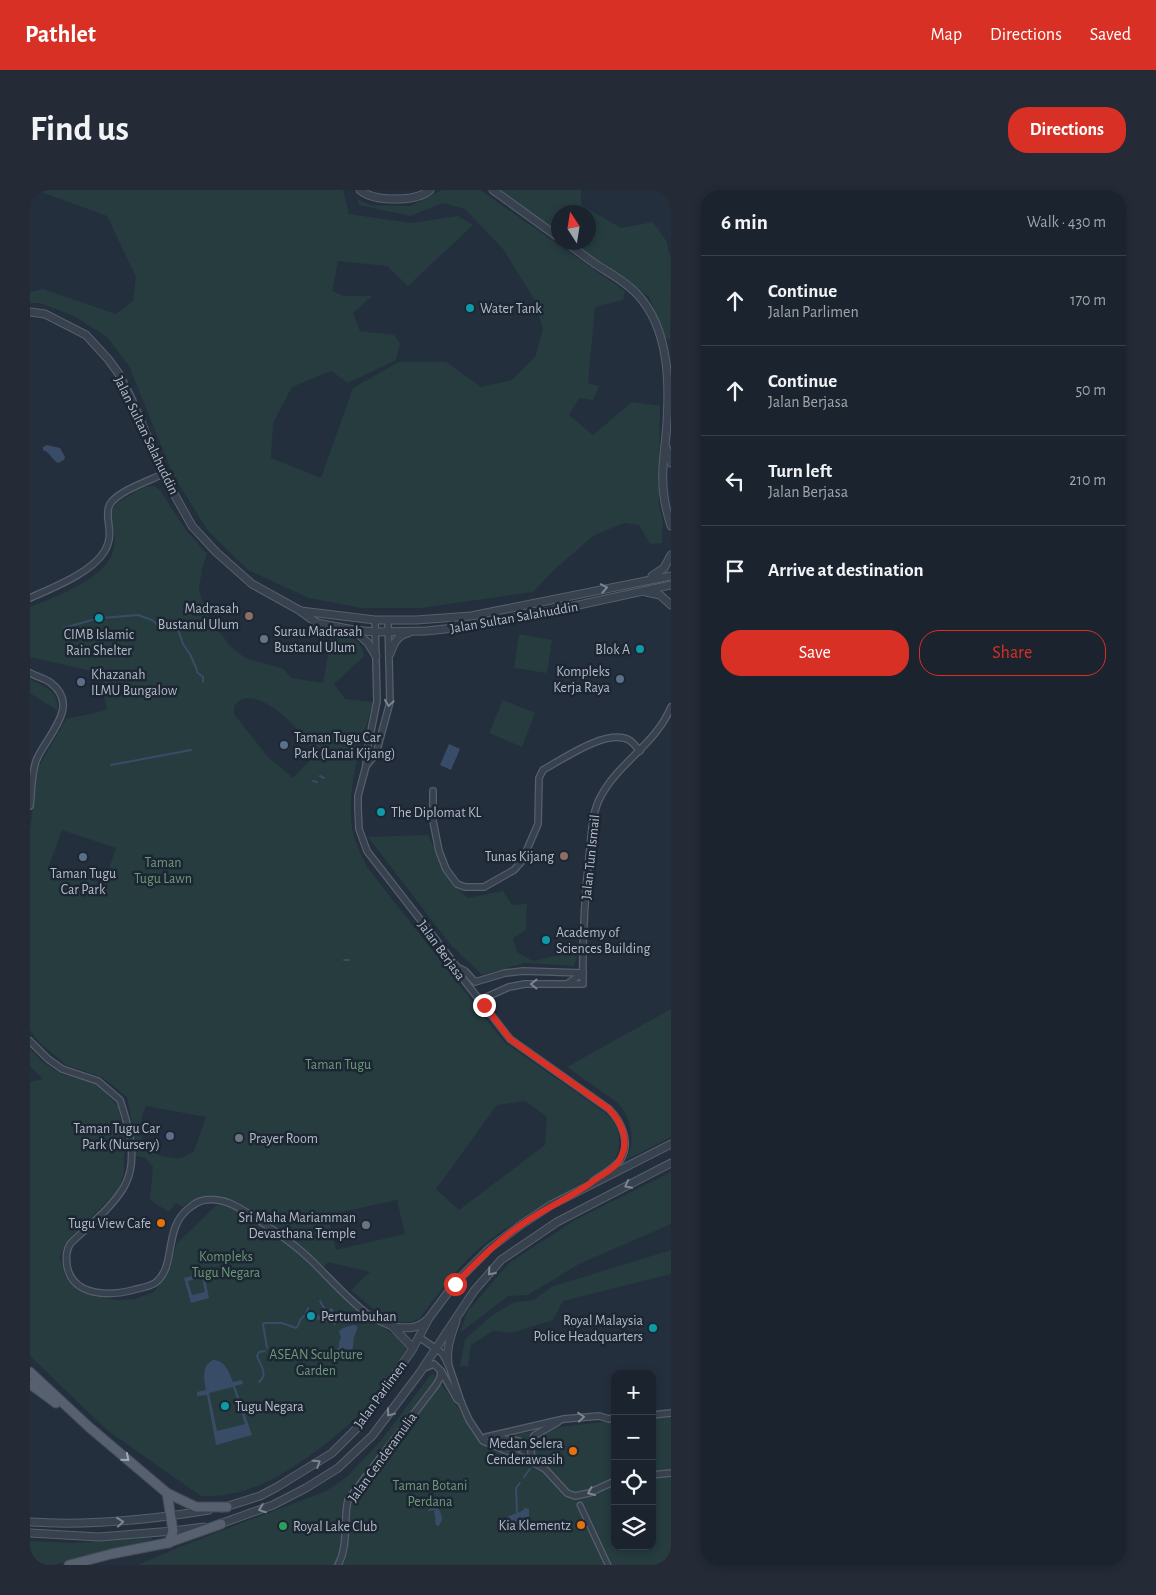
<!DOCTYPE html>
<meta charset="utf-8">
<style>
body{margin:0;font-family:"Alegreya Sans",sans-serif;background:#242b36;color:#f1f3f6}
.controls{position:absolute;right:15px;bottom:15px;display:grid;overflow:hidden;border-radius:10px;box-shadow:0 2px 8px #0003}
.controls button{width:45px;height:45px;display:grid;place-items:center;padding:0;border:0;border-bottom:1px solid #39404a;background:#1b232e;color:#f1f3f6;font:25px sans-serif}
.compass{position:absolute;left:521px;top:15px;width:45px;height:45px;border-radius:50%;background:#1b232e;box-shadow:0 2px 8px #0003;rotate:348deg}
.stop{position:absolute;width:15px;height:15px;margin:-11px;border:4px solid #d93025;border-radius:50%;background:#fff}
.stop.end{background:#d93025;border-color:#fff;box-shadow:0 1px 5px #0008}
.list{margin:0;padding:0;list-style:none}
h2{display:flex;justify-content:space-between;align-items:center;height:65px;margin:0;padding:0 20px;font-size:21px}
h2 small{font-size:16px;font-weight:400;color:#a0a4aa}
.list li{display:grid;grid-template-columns:32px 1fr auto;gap:15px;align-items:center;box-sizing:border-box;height:90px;padding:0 20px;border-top:1px solid #39404a}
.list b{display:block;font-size:19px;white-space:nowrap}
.list p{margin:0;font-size:16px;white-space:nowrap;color:#a0a4aa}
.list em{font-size:16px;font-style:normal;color:#a0a4aa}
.actions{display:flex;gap:10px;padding:15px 20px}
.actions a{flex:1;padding:11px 0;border:1px solid #d93025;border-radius:20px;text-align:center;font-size:18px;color:#d93025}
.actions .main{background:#d93025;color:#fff}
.icon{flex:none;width:28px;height:28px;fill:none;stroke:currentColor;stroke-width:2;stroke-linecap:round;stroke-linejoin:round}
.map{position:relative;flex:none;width:641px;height:1375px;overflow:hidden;border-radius:20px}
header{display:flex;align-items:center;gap:30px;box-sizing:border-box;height:70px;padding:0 25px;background:#d93025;color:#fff}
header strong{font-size:24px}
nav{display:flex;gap:28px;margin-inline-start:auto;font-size:18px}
.intro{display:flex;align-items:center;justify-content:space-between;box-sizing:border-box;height:120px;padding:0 30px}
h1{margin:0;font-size:35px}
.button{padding:12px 22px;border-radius:20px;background:#d93025;color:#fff;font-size:18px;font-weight:700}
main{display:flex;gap:30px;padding:0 30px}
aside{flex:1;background:#1b232e;border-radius:20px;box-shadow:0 2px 8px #0003}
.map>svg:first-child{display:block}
.green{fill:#263c3f;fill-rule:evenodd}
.water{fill:#394c67;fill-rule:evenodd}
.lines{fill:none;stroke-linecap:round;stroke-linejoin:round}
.stream{stroke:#394c67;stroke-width:2}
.pedestrian-casing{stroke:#565f6c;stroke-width:7}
.minor-casing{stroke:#565f6c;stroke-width:8}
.tertiary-casing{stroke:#565f6c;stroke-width:9}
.primary-casing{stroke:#414a57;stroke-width:11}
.pedestrian{stroke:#38414e;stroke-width:4.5}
.minor{stroke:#38414e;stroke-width:5.5}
.tertiary{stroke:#38414e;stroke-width:7}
.primary{stroke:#56606e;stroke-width:9}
.oneway{stroke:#7c8592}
.oneway2{stroke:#a1aab7}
.route{stroke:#d93025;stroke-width:6}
.culture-dot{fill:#0f9aa8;stroke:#1d2633;stroke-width:2}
.education-dot{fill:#8d6e63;stroke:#1d2633;stroke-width:2}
.worship-dot{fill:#6b7280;stroke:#1d2633;stroke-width:2}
.service-dot{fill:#5c6f8a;stroke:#1d2633;stroke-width:2}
.food-dot{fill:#e8710a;stroke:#1d2633;stroke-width:2}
.leisure-dot{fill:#2e9e5b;stroke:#1d2633;stroke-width:2}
.labels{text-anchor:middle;stroke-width:5;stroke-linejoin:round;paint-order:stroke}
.poi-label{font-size:14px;fill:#b4bcc9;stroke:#1d2633;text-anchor:start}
.street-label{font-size:14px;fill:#b4bcc9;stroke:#1d2633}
.park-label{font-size:14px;fill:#6b9a76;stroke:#1d2633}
</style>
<header>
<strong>Pathlet</strong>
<nav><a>Map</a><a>Directions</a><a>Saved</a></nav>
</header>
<div class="intro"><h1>Find us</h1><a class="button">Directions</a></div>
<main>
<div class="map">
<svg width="641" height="1375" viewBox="0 0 641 1375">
<rect width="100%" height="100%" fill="#242f3e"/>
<g class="green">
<polygon points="6,0 313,0 319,24 381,33 428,26 443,35 378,96 357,76 308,71 302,101 314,106 342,106 323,123 330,141 364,145 370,153 366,170 318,193 301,181 262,197 243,233 241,268 291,288 323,198 369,172 416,172 451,197 482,190 505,167 513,139 504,109 473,59 435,19 413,13 380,26 329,15 327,9 340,15 380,16 412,0 450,0 595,101 593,110 565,117 558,193 569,196 563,210 549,208 539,225 563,245 602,212 630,216 629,315 633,331 632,353 620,354 609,335 594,333 563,346 525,379 503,402 391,418 332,418 279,408 218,380 178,341 143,285 99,176 77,147 44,126 10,113 0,113 0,102 13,99 86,124 103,111 106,87 77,26"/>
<polygon points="467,0 551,0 551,15 591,38 623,32 637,52 639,64 641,66 640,149 635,148 619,107 544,53 558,52 558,22 528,22 528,42"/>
<path d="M124 296 130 300 156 340 177 364 172 378 169 400 175 421 200 456 215 468 254 479 261 488 293 493 302 443C317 445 332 449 334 466L304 494 315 509 343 512C332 552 316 595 322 637 324 651 331 664 337 677L474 852 566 916C581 927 589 933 589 953 589 958 588 963 586 967 577 983 546 997 530 1006 503 1021 476 1037 452 1056 428 1076 408 1103 390 1128 366 1144 338 1114 321 1100L340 1082 298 1072 294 1077C266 1053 237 1026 203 1011 198 1009 193 1006 189 1006 175 1004 163 1009 153 1017L146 1013 139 1022 120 1010 123 977 116 968 105 966 103 937 97 907 72 887 36 875 9 852 0 840V640L8 578 36 529 77 520 70 483 0 467V417C25 407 64 393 79 370 92 351 77 328 83 318 87 312 93 309 99 306 106 301 114 296 124 296ZM218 508C244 509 273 544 286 564L263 588 238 567 204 524V516L212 509ZM32 640 86 658 74 694 19 676ZM495 911 517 927 515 955 429 1020 406 999 467 915ZM116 916 176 927 164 961C160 963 154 968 150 968 146 969 141 967 138 967 110 964 106 938 116 916ZM367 1010 375 1044 306 1060 298 1025Z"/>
<polygon points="489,444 522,450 517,483 484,478"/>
<path d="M0 489C17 498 28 500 28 521L0 503Z"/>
<polygon points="473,510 505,523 492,557 459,543"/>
<polygon points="398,645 420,691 438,708 473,701 482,715 497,714 496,740 483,748 487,762 503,771 529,765 541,756 549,762 544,776 495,773 452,785 420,754 338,647"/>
<path d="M641 819V947L596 970C606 951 602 930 588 913L537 877Z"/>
<path d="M0 859 14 873 31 884 68 894 88 917 94 945V983L88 1001 36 1052 30 1067 35 1086 47 1100 64 1106 86 1110 105 1109 124 1102 138 1084 147 1053 189 1013 205 1019 246 1045 279 1071 337 1126 376 1153V1160C364 1177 352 1201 337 1216 322 1233 304 1248 286 1261 251 1287 216 1308 171 1306L78 1241 0 1166V892L13 889 0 876Z"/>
<polygon points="641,982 641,1034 549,1074 498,1105 478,1106 430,1143 437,1122 479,1073 545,1030"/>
<polygon points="641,1060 641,1084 533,1111 523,1130 482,1143 463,1141 441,1155 438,1176 430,1176 435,1149 464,1124 485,1112 504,1110 521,1097"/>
<path d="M403 1183 427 1216 444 1245 451 1252C495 1241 539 1235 585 1231V1356H622V1228L641 1226V1375H108L152 1356 296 1301 318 1286 353 1248 399 1187Z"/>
<polygon points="121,1347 122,1350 24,1375 0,1375 0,1351 45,1353"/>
</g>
<g class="water">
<path d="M17 255 30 258 35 267 34 270 28 273C21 269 21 263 13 260V257Z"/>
<polygon points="419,554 430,559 421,580 410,575"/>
<path d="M174 1083 179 1108 161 1113 154 1088ZM172 1088 175 1102 162 1105 158 1091Z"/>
<polygon points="301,1118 303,1119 306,1135 286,1129 287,1126 297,1122"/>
<polygon points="323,1135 327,1136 327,1140 324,1147 322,1165 317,1169 308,1167 305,1161 309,1157 309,1152 311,1148 309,1141 313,1138"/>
<path d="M183 1170C196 1171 199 1182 203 1192L212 1190 213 1194 205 1196 222 1245 186 1255 177 1205 167 1206V1202L176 1200C174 1189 171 1176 183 1170ZM203 1197 215 1234 187 1241 179 1203Z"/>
<path d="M402 1307 407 1310 406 1314C410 1322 416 1329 408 1336L406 1335 404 1320 398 1321Z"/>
<polygon points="495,1318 499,1319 499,1326 491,1332 489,1340 478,1334 476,1330 477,1327 492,1321"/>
</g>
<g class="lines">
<g class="stream">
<polyline points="34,438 65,429 68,425 72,428 108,425 122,430 131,438 145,437 149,442 153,454 160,464 167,480"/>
<polyline points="167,482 173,487 173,492"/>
<polyline points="81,575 161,560"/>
<polyline points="290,586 294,588"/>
<polyline points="283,591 287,592"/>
<polyline points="314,770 319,770"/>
<polyline points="290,1111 297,1123"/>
<polyline points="276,1124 278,1118"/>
<polyline points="234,1133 252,1133 266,1138 269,1134 270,1130 274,1126"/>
<polyline points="233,1134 237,1158"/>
<path d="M229 1192C239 1184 230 1175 227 1166L229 1162 235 1161"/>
<polyline points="494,1287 500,1279"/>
<polyline points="487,1322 486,1298 490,1293"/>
</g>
<defs>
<polyline id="pedestrian" points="550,1315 578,1375"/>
<g id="minor">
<path d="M0 408C22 398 61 383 74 362 81 351 80 342 78 329 78 324 77 319 80 314 88 301 119 291 133 284"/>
<path d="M345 430 347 511 337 561 336 576 328 606V618L329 639 337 661 427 777 430 785 480 849 579 919C591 931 601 952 591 969 585 978 572 985 563 991"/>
<path d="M0 483C7 487 15 488 21 493 52 517 15 547 6 571 1 586 2 601 0 616"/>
<polyline points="336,576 346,564 360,512 358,430"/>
<path d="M403 601V631L409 661 416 679 427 694 435 697H454L484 680 492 671 508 634 509 588 513 580C533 569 577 538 599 550 603 552 606 557 610 561"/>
<polyline points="427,777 435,781 445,792 475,783 493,781 553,783"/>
<polyline points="537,794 553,783"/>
<path d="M450 810 479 797 495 794H553C552 749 555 703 560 658 562 640 562 622 571 606 589 572 626 554 641 517"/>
<path d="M0 851 18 869 32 879 68 891 90 910C99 937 109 971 94 997 81 1019 58 1036 40 1054 36 1061 36 1067 37 1076 43 1107 80 1106 103 1100 110 1098 119 1097 125 1093 147 1077 133 1039 158 1019 164 1014 168 1011 175 1010 194 1007 208 1017 224 1027 245 1041 266 1055 284 1073 301 1090 317 1108 336 1123 344 1129 354 1133 363 1137"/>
<polyline points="389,1147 412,1163 418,1173 431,1212 439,1230 453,1251 503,1272 515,1279 537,1303 545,1306 559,1303 585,1291"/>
<polyline points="394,1178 404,1174 411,1181 427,1209 431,1212"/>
<polyline points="622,1225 641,1223"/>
<polyline points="456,1247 534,1229 569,1226 579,1229 585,1228"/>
<polyline points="462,1247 489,1251 490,1255 489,1258 479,1261"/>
<path d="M503 1272C501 1262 498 1254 505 1245L528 1232"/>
<polyline points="622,1285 641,1283"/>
<path d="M308 1375C319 1355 313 1331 318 1310L406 1195 410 1188 411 1181"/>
</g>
<g id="tertiary">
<path d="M330 0C344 12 386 12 400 0"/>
<polyline points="463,0 528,47"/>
<path d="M536 52C546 60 557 68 567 75 581 84 596 92 607 104 641 140 640 199 636 245 634 265 631 286 634 306 635 316 638 326 641 336"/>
<polyline points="0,122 15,124 56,145 78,169 89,184 101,208 133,284 162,336 186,362 222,394 269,420 287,433 324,440 345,442 396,441 443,436 512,423 641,395"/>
<polyline points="636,257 641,273"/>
<polyline points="622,386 634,378 641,365"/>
<polyline points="616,402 630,405 641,415"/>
<polyline points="271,421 345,430 386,430 441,426 641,386"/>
<polyline points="324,440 338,453 346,466"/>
<path d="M360 464C363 455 367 445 378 443"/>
<path d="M363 1137C375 1138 387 1140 397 1130"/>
<polyline points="363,1137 383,1158"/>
<path d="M418 1173C416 1159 421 1145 426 1131"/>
<polyline points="192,1318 230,1306 247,1297 302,1263 330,1235 382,1160 399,1128 425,1093 460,1058 492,1034 521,1015 641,954"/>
<path d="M0 1332C60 1336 119 1330 179 1320"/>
<polyline points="187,1335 243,1315 276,1298 308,1278 342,1246 389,1184 444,1101 471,1070 527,1032 641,973"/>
<polyline points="0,1343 69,1347 143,1341 174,1337"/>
</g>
<g id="primary">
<polyline points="0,1182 59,1237 137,1303 166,1317 197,1317"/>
<polyline points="0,1194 26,1213"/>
<polyline points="137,1303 143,1341 139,1353"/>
<polyline points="39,1375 81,1364 137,1353 191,1334"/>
</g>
</defs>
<use href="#pedestrian" class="pedestrian-casing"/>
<use href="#minor" class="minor-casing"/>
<use href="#tertiary" class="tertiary-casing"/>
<use href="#primary" class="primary-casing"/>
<use href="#pedestrian" class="pedestrian"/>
<use href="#minor" class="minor"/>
<use href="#tertiary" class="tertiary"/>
<use href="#primary" class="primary"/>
</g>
<defs><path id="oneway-chevron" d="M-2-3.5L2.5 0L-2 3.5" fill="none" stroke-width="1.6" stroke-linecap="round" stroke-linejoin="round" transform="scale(1.25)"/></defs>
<g class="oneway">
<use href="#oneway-chevron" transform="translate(574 398) rotate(-11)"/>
<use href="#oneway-chevron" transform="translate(359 513) rotate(98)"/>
<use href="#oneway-chevron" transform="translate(504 794) rotate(-179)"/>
<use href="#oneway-chevron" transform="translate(598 995) rotate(153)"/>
<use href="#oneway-chevron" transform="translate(461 1082) rotate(132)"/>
<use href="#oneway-chevron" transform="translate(360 1223) rotate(127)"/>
<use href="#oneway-chevron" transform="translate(551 1227) rotate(-5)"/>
<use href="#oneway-chevron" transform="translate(287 1273) rotate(-33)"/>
<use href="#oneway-chevron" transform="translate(561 1302) rotate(157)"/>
<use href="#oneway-chevron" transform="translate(232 1319) rotate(159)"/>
<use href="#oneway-chevron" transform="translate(90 1332) rotate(-6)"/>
</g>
<use class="oneway2" href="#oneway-chevron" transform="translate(96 1268) rotate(40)"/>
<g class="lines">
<path class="route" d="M425 1094C447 1072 468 1050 494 1033 516 1018 541 1007 562 992 571 985 587 978 591 967 600 950 591 932 579 919L480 849 454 815"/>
</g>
<g class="culture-dot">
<circle cx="440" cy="118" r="5"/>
<circle cx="69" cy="428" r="5"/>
<circle cx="610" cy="459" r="5"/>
<circle cx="351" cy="622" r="5"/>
<circle cx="516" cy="750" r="5"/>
<circle cx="281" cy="1126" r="5"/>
<circle cx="623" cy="1138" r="5"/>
<circle cx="195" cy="1216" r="5"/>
</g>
<g class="education-dot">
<circle cx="219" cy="426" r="5"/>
<circle cx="534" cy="666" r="5"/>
</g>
<g class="worship-dot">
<circle cx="234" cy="449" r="5"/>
<circle cx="209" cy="948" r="5"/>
<circle cx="336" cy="1035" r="5"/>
</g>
<g class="service-dot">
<circle cx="590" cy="489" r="5"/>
<circle cx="51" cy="492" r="5"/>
<circle cx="254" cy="555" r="5"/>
<circle cx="53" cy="667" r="5"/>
<circle cx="140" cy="946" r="5"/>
</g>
<g class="food-dot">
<circle cx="131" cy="1033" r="5"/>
<circle cx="543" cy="1261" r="5"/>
<circle cx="551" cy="1335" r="5"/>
</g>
<circle class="leisure-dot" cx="253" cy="1336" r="5"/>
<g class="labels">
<g class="poi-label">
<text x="450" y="123">Water Tank</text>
<text x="209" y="423" text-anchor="end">Madrasah<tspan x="209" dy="16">Bustanul Ulum</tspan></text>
<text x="244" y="446">Surau Madrasah<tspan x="244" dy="16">Bustanul Ulum</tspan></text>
<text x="69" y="449" text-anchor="middle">CIMB Islamic<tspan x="69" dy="16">Rain Shelter</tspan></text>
<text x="600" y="464" text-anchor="end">Blok A</text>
<text x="580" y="486" text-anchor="end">Kompleks<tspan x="580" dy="16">Kerja Raya</tspan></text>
<text x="61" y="489">Khazanah<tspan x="61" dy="16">ILMU Bungalow</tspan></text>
<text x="264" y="552">Taman Tugu Car<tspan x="264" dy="16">Park (Lanai Kijang)</tspan></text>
<text x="361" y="627">The Diplomat KL</text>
<text x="524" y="671" text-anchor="end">Tunas Kijang</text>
<text x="53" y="688" text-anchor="middle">Taman Tugu<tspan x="53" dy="16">Car Park</tspan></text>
<text x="526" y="747">Academy of<tspan x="526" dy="16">Sciences Building</tspan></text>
<text x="130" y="943" text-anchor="end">Taman Tugu Car<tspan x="130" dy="16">Park (Nursery)</tspan></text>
<text x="219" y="953">Prayer Room</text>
<text x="326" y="1032" text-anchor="end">Sri Maha Mariamman<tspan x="326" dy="16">Devasthana Temple</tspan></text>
<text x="121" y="1038" text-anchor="end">Tugu View Cafe</text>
<text x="291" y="1131">Pertumbuhan</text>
<text x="613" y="1135" text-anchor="end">Royal Malaysia<tspan x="613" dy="16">Police Headquarters</tspan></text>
<text x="205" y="1221">Tugu Negara</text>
<text x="533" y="1258" text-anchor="end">Medan Selera<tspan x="533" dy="16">Cenderawasih</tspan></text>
<text x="541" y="1340" text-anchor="end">Kia Klementz</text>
<text x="263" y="1341">Royal Lake Club</text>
</g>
<g class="street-label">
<text transform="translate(117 245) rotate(64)" y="5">Jalan Sultan Salahuddin</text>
<text transform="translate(484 427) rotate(-10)" y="5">Jalan Sultan Salahuddin</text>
<text transform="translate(560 667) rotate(-84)" y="5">Jalan Tun Ismail</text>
<text transform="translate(412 760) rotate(54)" y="5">Jalan Berjasa</text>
<text transform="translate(350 1204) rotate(-54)" y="5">Jalan Parlimen</text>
<text transform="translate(352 1267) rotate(-54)" y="5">Jalan Cenderamulia</text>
</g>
<g class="park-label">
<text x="133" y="677">Taman<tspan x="133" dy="16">Tugu Lawn</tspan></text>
<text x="308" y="879">Taman Tugu</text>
<text x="196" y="1071">Kompleks<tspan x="196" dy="16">Tugu Negara</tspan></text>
<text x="286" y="1169">ASEAN Sculpture<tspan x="286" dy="16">Garden</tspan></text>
<text x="400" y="1300">Taman Botani<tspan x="400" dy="16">Perdana</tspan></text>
</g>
</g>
</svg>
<div class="controls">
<button>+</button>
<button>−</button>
<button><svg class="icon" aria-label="locate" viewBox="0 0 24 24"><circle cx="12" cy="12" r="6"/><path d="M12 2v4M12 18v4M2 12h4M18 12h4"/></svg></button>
<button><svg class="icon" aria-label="layers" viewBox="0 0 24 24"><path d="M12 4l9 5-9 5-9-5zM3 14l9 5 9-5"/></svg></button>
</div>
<svg class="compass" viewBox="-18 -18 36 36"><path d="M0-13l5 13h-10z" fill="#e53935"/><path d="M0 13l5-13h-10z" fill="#a0a4aa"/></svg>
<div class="stop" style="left:425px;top:1094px"></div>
<div class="stop end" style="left:454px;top:815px"></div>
</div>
<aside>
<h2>6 min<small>Walk · 430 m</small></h2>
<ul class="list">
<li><svg class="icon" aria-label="ahead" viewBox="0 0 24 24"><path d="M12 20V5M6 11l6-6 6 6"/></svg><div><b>Continue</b><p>Jalan Parlimen</p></div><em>170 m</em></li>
<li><svg class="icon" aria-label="ahead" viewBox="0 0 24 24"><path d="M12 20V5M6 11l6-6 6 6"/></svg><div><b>Continue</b><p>Jalan Berjasa</p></div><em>50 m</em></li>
<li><svg class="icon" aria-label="left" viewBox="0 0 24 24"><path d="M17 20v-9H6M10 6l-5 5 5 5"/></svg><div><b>Turn left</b><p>Jalan Berjasa</p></div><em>210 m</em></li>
<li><svg class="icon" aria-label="arrive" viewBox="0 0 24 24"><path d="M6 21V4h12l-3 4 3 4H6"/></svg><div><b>Arrive at destination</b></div></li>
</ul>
<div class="actions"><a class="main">Save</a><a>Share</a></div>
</aside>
</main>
